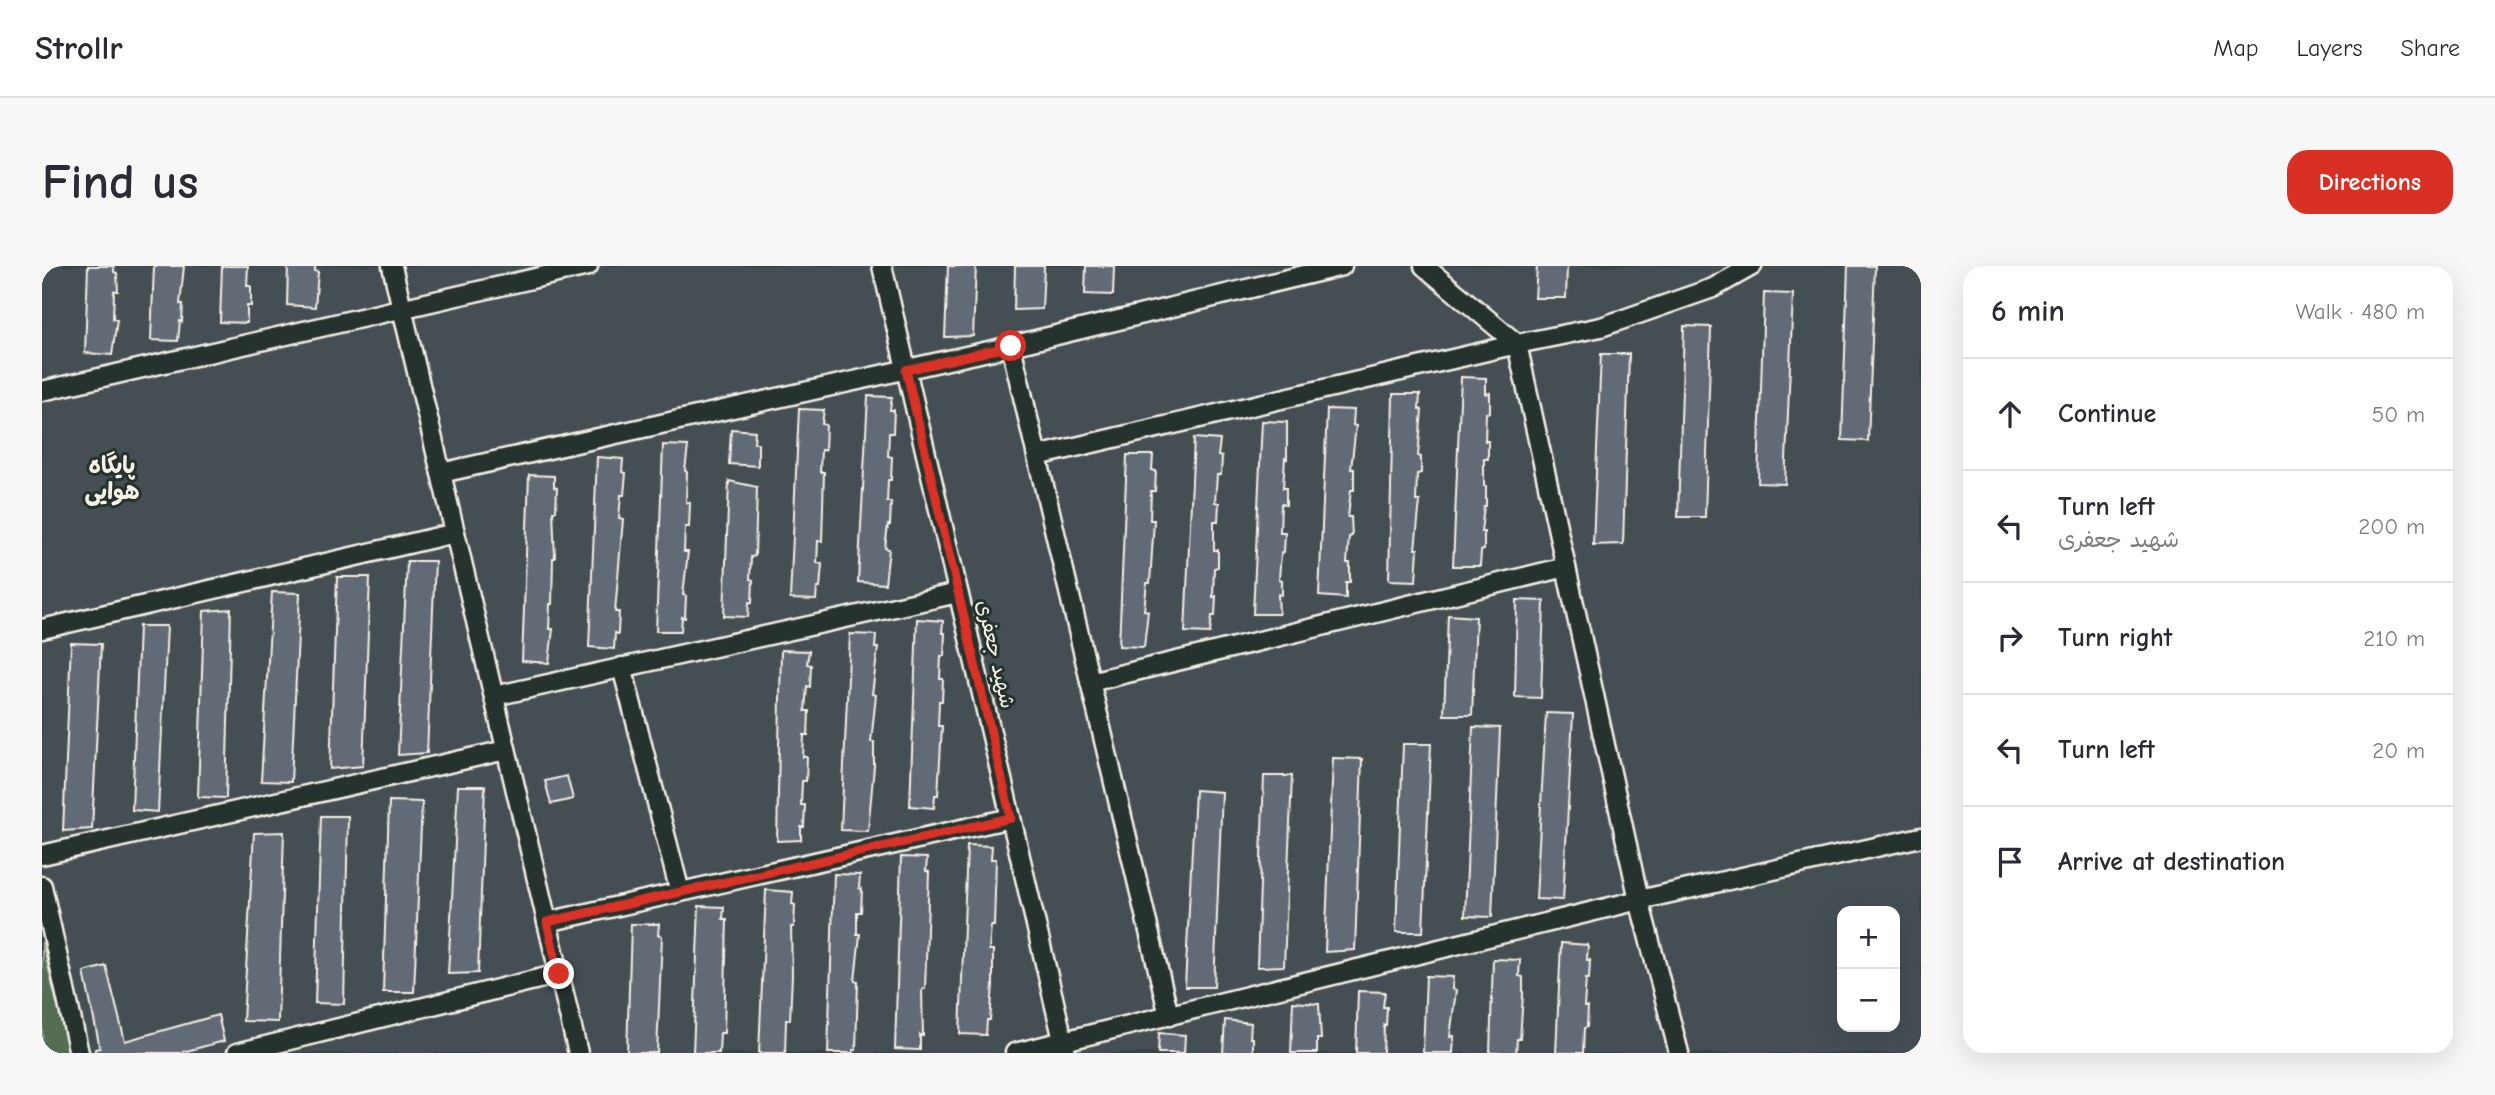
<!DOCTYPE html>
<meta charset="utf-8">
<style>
body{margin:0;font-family:"Comic Neue","Playpen Sans Arabic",sans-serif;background:#f7f7f7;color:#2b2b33}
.controls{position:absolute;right:21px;bottom:21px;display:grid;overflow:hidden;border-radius:14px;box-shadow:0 7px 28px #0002}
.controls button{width:63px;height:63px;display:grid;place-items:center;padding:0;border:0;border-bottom:2px solid #e1e1e2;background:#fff;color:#2b2b33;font:35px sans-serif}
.stop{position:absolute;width:21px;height:21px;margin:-16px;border:5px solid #d93025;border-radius:50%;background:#fff}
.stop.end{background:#d93025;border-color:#fff;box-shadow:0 2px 7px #0008}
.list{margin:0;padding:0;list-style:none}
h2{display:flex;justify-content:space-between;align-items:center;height:91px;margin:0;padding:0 28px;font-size:30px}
h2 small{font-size:23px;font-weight:400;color:#7c7c81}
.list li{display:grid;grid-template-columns:46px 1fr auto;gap:21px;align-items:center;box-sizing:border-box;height:112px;padding:0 28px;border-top:2px solid #e1e1e2}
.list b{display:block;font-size:26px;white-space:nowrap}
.list p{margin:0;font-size:23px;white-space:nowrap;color:#7c7c81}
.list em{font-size:23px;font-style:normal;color:#7c7c81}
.icon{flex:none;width:38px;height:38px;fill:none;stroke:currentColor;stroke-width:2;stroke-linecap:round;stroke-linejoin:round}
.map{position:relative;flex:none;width:1879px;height:787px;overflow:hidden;border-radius:21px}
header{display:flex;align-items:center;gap:42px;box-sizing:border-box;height:98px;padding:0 35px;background:#fff;border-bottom:2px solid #e1e1e2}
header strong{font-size:33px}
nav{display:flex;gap:38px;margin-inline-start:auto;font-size:24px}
.intro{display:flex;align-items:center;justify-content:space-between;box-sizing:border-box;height:168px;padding:0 42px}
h1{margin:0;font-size:49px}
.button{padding:18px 32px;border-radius:21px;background:#d93025;color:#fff;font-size:24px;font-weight:700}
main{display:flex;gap:42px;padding:0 42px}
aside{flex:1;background:#fff;border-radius:21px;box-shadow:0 7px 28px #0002}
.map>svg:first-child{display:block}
.built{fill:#454f52;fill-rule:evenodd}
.park{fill:#556d53;stroke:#a4af9e;stroke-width:2}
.building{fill:#626a75;stroke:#f4f1e8;stroke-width:2}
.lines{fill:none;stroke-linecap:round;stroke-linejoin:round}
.minor-casing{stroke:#f4f1e8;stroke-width:23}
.minor{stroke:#26332d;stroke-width:18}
.route{stroke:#d93025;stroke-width:9}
.labels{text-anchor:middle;stroke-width:6;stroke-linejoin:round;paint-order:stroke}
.street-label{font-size:21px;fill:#f4f1e8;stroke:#26332d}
.neighbourhood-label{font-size:23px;font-weight:bold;fill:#f4f1e8;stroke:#26332d}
</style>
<header>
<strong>Strollr</strong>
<nav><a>Map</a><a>Layers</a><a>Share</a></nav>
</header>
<div class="intro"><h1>Find us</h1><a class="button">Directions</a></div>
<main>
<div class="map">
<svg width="1879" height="787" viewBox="0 0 1879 787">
<rect width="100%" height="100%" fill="#384443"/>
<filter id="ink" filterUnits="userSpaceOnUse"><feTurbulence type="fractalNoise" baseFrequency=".0143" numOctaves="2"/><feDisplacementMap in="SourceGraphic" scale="14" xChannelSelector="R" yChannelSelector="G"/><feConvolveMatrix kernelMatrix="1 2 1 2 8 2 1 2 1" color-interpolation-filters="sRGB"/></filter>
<g filter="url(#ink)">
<path class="built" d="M0 0H1879V787H0ZM1800 645H1853V761H1800Z"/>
<polygon class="park" points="0,676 27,787 0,787"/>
<g class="building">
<polygon points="46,0 72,0 72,6 75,7 76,25 72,25 71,53 75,54 70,89 43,87"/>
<polygon points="112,0 142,0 138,38 141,38 140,56 138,55 136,75 109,74"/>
<polygon points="180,0 206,0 205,20 209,20 209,40 205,40 205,57 178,56"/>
<polygon points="246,0 273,0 273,5 276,6 273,41 245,39"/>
<polygon points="906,0 934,0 931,70 903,71"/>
<polygon points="973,0 1002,0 1000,43 972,44"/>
<polygon points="1044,0 1072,0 1071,29 1043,28"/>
<polygon points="1495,0 1525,0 1524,32 1493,32"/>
<polygon points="1806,0 1833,0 1826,175 1800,174"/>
<polygon points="1722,27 1751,28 1743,218 1716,217"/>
<polygon points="1642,60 1669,61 1663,251 1636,251"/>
<polygon points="1559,88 1587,88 1581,278 1551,279"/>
<polygon points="1419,111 1444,112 1444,128 1448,127 1448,146 1444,147 1443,175 1446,175 1446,193 1442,193 1442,220 1444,220 1444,240 1442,240 1439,266 1442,266 1442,284 1439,285 1438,300 1411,300"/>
<polygon points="1351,128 1378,128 1377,143 1380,144 1376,190 1379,191 1379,207 1375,208 1374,235 1378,235 1373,283 1376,283 1374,315 1347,314"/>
<polygon points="826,130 850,131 848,144 852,144 851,167 847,167 846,190 850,191 849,214 846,214 845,236 849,236 848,259 846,259 843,282 847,283 843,318 816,316"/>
<polygon points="757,143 782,144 780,158 784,159 783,184 779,184 778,206 782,206 780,275 776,275 775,297 780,298 778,322 775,322 774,334 748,333"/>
<polygon points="1285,143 1312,144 1311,159 1314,160 1309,203 1312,203 1312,224 1309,224 1306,251 1309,251 1310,270 1307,271 1305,297 1308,297 1308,316 1304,316 1304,332 1277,330"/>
<polygon points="1220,155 1245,156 1245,193 1243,192 1241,222 1244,222 1244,239 1239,238 1238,266 1243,266 1242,286 1239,287 1237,313 1240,314 1240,329 1236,328 1237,348 1211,348"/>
<polygon points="689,163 713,165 712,177 716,177 716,200 687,198"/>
<polygon points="1152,172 1178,174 1176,190 1180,191 1179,209 1175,209 1173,236 1177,237 1176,255 1172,255 1172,284 1176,284 1176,301 1172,302 1171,331 1174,330 1173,350 1170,350 1168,367 1143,366"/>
<polygon points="621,179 646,180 643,205 645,206 644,236 648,237 647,261 643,261 642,286 646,286 641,329 644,330 643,352 640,351 639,365 614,365"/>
<polygon points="1085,189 1111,189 1110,204 1114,205 1113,225 1109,225 1108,254 1112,254 1108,317 1105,317 1102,344 1106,345 1102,381 1077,380"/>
<polygon points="555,191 581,193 580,206 584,207 582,229 579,229 577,252 581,253 573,346 577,346 576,368 573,367 572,383 547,381"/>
<polygon points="487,209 512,210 512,221 515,222 514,245 511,245 513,292 511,292 510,338 508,338 507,363 511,363 507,397 480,395"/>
<polygon points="687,215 715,221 713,290 709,291 708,313 711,314 710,337 707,336 706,351 682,350"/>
<polygon points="365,295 393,295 385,487 356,489"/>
<polygon points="295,311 328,311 321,500 288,503"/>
<polygon points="230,326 258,327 249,516 219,515"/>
<polygon points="1475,334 1502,335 1499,432 1473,431"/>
<polygon points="189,343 184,532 156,531 162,345"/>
<polygon points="1406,349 1434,351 1430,449 1402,449"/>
<polygon points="875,353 901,355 900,367 903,367 902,390 899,390 898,413 901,413 900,435 897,435 896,460 900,460 896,529 893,529 892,542 868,540"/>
<polygon points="97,360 125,360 116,546 90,544"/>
<polygon points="808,368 834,369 833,382 836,382 830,428 834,429 829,476 832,476 832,500 826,565 799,564"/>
<polygon points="29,377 59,378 50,563 21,565"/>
<polygon points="739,384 767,385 765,398 769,399 768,421 765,420 763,445 767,445 766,469 762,469 761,491 765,491 764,515 760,515 759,539 763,539 762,561 759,561 759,574 735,575"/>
<polygon points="1504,447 1531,448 1521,634 1494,633"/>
<polygon points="1431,461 1458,462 1450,651 1423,650"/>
<polygon points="1361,478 1389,478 1381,666 1354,666"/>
<polygon points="1291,492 1320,493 1313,684 1283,686"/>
<polygon points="525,510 531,533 509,538 503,515"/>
<polygon points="1222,510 1250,510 1242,700 1215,701"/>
<polygon points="416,520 443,520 436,707 406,708"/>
<polygon points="1153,524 1180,526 1172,721 1143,721"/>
<polygon points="347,535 380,536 372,726 341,726"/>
<polygon points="279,550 306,550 302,738 273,737"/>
<polygon points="242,566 236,756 201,755 212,567"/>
<polygon points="925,579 950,580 949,593 954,593 952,660 949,660 947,684 951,684 951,720 948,754 945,754 944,769 918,768"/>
<polygon points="859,591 885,592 884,605 887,606 883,723 880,723 881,770 878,769 878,784 853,783"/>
<polygon points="792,608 818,609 817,622 820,623 819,646 815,646 815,668 818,668 813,715 816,715 814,784 811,784 811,787 786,787"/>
<polygon points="724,624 751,626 750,638 753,639 752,661 749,661 750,709 748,754 744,754 743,787 717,787"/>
<polygon points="657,640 682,641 681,653 685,653 682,767 678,767 677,787 651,787"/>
<polygon points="589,658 617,658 616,669 620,670 615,787 585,787"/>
<polygon points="1519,677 1546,679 1545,694 1548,694 1547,713 1544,713 1542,741 1546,741 1545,761 1542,762 1541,787 1514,787"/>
<polygon points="1451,693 1478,694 1477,710 1481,711 1481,729 1478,773 1475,773 1474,787 1448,787"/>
<polygon points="64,700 83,775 176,749 182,775 137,787 53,787 53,783 58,782 42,706"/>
<polygon points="1384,710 1411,711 1410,723 1414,724 1408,771 1412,770 1411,787 1381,787"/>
<polygon points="1316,725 1343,726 1341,741 1345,741 1344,759 1342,759 1341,787 1314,787"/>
<polygon points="1251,736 1277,738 1279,773 1275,773 1275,787 1249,787"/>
<polygon points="1183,754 1209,757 1208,772 1211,772 1211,787 1181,787"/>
<polygon points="1117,767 1143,769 1142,787 1116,787"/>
</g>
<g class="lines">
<defs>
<g id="minor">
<polyline points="350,0 536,787"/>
<polyline points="840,0 1024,787"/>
<polyline points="1382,0 1475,78 1559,61 1671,22 1710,0"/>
<polyline points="969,80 1300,0"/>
<polyline points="0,125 546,0"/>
<polyline points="399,207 969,80 1127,750"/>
<polyline points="0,363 413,267"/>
<polyline points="580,401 638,626"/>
<polyline points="1048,416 1524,301"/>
<polyline points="452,430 916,327"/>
<polyline points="0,589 464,484"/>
<polyline points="0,620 37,787"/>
<polyline points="505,656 969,552"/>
<polyline points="195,787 517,708"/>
<polyline points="973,787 1597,634 1475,78 995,190"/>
<polyline points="1637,787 1597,634 1879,571"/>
</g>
</defs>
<use href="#minor" class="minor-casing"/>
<use href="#minor" class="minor"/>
</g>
</g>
<g class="lines" filter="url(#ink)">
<polyline class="route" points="517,708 505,656 969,552 864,104 969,80"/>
</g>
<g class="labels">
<g class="street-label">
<text transform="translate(954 388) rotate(77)" y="7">شهید جعفری</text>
</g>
<g class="neighbourhood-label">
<text x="70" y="207">پایگاه<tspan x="70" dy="26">هوایی</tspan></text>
</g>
</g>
</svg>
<div class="controls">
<button>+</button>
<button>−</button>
</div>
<div class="stop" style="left:969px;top:80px"></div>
<div class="stop end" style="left:517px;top:708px"></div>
</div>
<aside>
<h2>6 min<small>Walk · 480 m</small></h2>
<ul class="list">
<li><svg class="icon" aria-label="ahead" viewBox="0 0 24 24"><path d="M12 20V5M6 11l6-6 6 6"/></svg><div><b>Continue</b></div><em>50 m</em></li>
<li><svg class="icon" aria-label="left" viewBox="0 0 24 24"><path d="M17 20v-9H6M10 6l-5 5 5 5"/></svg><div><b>Turn left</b><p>شهید جعفری</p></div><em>200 m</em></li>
<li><svg class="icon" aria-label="right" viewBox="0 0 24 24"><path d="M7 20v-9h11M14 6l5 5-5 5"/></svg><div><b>Turn right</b></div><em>210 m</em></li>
<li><svg class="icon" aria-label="left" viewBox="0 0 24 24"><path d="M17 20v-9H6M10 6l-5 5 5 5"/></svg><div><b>Turn left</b></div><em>20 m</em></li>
<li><svg class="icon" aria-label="arrive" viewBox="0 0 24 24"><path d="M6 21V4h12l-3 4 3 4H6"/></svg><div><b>Arrive at destination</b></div></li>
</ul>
</aside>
</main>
